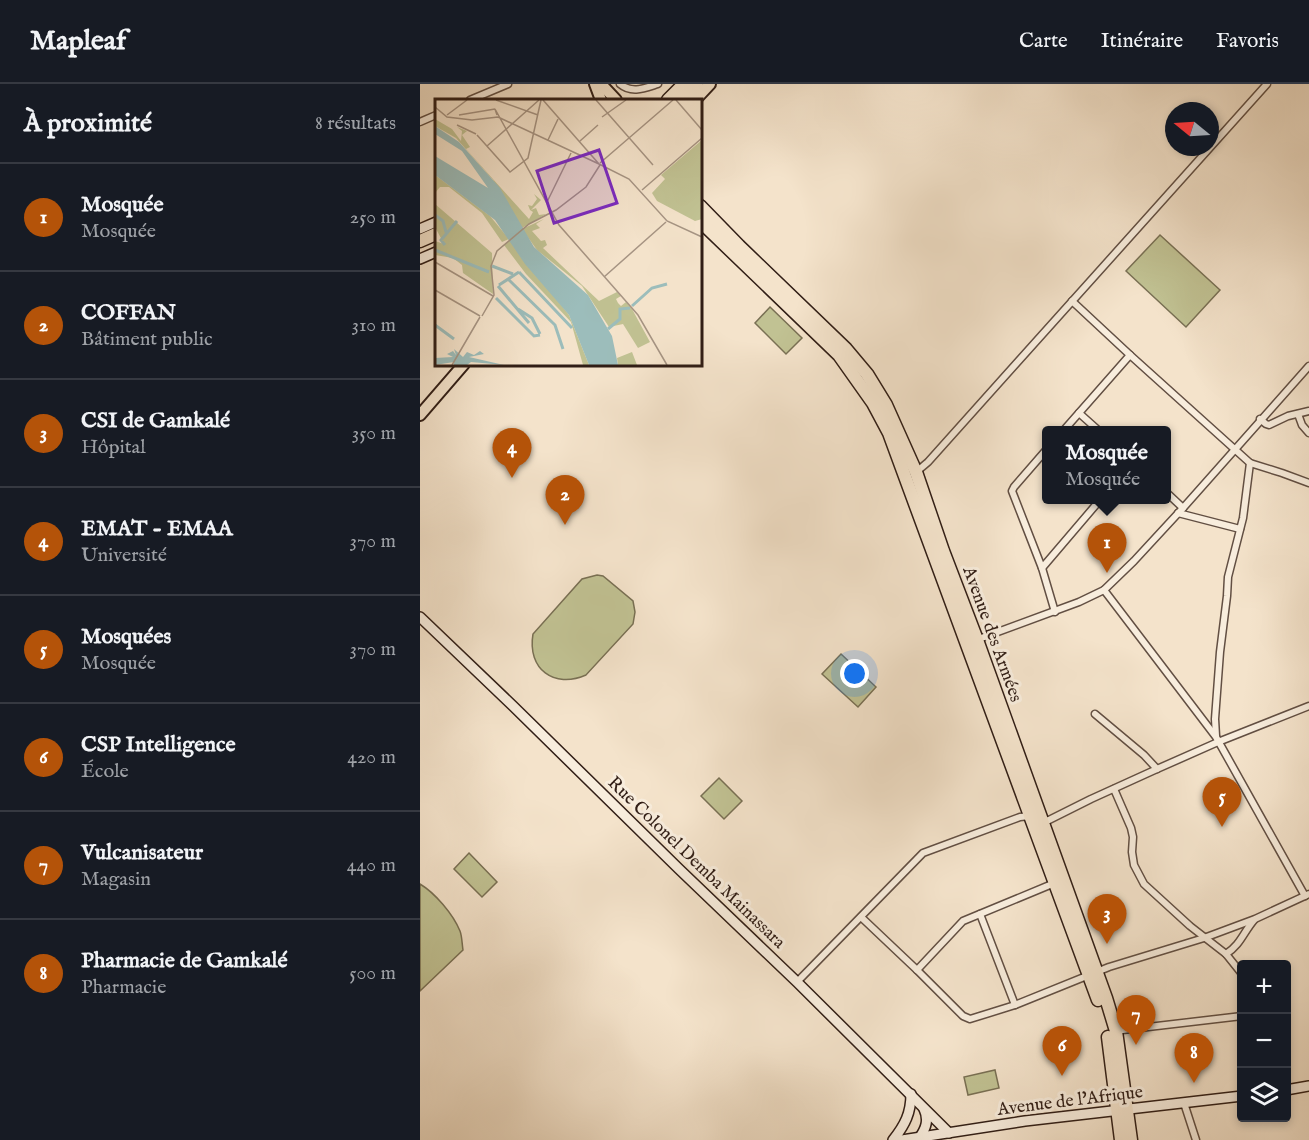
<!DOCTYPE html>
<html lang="fr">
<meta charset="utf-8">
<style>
body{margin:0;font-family:"IM FELL English",serif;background:#20242c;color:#f1f3f6}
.controls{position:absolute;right:18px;bottom:18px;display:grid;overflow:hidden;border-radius:6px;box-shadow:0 3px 9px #0003}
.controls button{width:54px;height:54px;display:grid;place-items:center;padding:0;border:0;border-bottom:2px solid #363941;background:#171b24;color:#f1f3f6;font:30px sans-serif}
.compass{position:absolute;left:745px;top:18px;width:54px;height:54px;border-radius:50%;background:#171b24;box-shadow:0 3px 9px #0003;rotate:288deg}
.you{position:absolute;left:435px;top:590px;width:21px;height:21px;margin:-15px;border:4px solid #fff;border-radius:50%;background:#1a73e8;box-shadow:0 0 0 9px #1a73e833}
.badge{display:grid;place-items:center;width:39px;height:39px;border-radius:50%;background:#b45309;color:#fff;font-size:20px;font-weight:700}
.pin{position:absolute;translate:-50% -50px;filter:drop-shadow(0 2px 3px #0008)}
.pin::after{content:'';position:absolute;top:32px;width:21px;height:18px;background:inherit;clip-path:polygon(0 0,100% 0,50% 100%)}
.popup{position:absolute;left:622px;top:342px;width:129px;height:78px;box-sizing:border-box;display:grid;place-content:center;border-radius:6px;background:#171b24;filter:drop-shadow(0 2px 4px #0005);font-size:20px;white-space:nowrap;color:#9ea1a6}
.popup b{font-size:22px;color:#f1f3f6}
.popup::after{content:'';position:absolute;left:50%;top:100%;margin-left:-12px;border:12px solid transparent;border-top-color:#171b24}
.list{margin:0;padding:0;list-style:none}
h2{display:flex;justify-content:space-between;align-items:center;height:78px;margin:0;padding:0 24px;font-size:26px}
h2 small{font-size:20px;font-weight:400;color:#9ea1a6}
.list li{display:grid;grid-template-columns:39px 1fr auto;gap:18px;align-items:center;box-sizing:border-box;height:108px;padding:0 24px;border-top:2px solid #363941}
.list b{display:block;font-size:22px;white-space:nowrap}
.list p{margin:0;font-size:20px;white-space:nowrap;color:#9ea1a6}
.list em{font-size:20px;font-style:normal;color:#9ea1a6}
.icon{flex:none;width:33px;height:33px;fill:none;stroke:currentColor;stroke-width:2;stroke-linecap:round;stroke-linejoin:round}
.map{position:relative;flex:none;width:889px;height:1056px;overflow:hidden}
header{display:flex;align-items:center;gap:36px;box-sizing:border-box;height:84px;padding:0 30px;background:#171b24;border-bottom:2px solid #363941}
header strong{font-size:28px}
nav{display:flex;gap:33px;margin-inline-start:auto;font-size:21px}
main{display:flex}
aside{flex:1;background:#171b24}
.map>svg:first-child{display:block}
.green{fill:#c1c293;stroke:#797054;stroke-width:1.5}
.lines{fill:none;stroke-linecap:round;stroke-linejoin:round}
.street-casing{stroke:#624f43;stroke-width:9}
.secondary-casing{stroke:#311e16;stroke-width:12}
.primary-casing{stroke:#311e16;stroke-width:14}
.highway-casing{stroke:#311e16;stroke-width:15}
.street{stroke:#f8eddd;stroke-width:6}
.secondary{stroke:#f8eddd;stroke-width:9}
.primary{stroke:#f4e3cb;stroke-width:10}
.highway{stroke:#f4e3cb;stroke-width:12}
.labels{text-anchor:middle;stroke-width:6;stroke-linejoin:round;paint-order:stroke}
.street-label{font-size:18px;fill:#311e16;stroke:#f8eddd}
.inset-river{fill:none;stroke:#9cbdbb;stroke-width:3}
.inset-road{fill:none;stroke:#a69483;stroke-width:1.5}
.view{fill:#7b2cbf;fill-opacity:0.15;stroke:#7b2cbf;stroke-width:3}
.inset-edge{fill:none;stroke:#311e16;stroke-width:3}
</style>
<header>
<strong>Mapleaf</strong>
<nav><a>Carte</a><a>Itinéraire</a><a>Favoris</a></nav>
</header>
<main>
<aside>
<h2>À proximité<small>8 résultats</small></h2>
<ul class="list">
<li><span class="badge">1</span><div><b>Mosquée</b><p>Mosquée</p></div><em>250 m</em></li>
<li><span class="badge">2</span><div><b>COFFAN</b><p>Bâtiment public</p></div><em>310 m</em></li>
<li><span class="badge">3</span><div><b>CSI de Gamkalé</b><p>Hôpital</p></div><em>350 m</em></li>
<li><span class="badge">4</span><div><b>EMAT - EMAA</b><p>Université</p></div><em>370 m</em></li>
<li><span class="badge">5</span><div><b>Mosquées</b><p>Mosquée</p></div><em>370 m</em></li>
<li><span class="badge">6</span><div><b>CSP Intelligence</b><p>École</p></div><em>420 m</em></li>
<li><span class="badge">7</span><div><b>Vulcanisateur</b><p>Magasin</p></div><em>440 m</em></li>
<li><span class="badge">8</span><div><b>Pharmacie de Gamkalé</b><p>Pharmacie</p></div><em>500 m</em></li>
</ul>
</aside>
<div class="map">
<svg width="889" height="1056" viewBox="0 0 889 1056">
<rect width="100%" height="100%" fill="#f4e3cb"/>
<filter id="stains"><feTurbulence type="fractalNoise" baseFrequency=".00333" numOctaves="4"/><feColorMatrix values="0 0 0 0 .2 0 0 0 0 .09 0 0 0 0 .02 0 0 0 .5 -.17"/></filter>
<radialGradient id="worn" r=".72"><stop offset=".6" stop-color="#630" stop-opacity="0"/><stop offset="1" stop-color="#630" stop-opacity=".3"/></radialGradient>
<g class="green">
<polygon points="740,151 800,206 766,243 706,187"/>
<polygon points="350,223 382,254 366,270 335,239"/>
<path d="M177 491 183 492 213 517 215 528 213 540 166 591C134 605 107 585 113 550L162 495Z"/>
<polygon points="421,570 456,603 438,623 402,590"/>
<polygon points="299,694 322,717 304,735 281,712"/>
<polygon points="49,769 77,798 62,813 34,785"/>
<path d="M0 800C15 809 33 830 40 847 42 852 42 860 43 866L0 907Z"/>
<polygon points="575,986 579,1004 548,1011 544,993"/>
</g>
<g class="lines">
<defs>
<g id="street">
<path d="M200 0C212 10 225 4 238 0"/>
<polyline points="50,16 88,0"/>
<polyline points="0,38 16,31"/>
<polyline points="710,271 830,379 862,389 889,399"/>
<polyline points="659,329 678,346"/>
<polyline points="878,330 882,341 889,349"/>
<polyline points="840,335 846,340 849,341 868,332 889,327"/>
<polyline points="644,346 710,271 652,217"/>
<polyline points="627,365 594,403 592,407 622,484 635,528"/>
<polyline points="495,389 508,378 568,311 847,0"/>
<polyline points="747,409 763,424"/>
<polyline points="758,429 820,445"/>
<polyline points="622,484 680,416"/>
<polyline points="684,506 796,653 885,812"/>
<polyline points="556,556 659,518 684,506 714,477 763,424 889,282"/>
<polyline points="675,630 724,671 737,685"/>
<polyline points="796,652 795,635 800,568 807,512 808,493 823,434 830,379"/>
<polyline points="694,705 711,744 713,753 712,768 714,781 724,800 770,842 806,870 822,890"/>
<polyline points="623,737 629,736 671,715 737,685 798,658 889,622"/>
<polyline points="560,830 595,921"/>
<polyline points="441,833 497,886 543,932 550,935 595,921 689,883 784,854 835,835 889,810"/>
<path d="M806 870C821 860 823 849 834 836"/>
<polyline points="497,886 543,837 637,798"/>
<polyline points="377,898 503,769 600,733 610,732"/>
<polyline points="694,947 822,932"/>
<polyline points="764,1019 776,1056"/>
</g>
<g id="secondary">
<polyline points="0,145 16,138"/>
<polyline points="0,175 16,168"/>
<polyline points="0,533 93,622 259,785 377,898 529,1049"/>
<polyline points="866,1006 889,1002"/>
<path d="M500 1053C506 1044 509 1036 504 1025"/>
<path d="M473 1056C485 1041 491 1029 491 1010"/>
<polyline points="482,1056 605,1037 822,1012"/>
</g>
<g id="primary">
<polyline points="175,0 181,16"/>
<polyline points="182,1 196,16"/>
<polyline points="275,16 290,0"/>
<polyline points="0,331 44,280"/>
</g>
<g id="highway">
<polyline points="248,16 264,0"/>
<polyline points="261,16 277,0"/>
<polyline points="280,122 319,162 426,265 447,290 466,321 496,388 523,467 557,556 686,914 696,947 711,1056"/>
<polyline points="280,137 419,271 453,319 469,349 678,916"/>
<polyline points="0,157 16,150"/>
<polyline points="688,953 701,1056"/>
</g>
</defs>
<use href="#street" class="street-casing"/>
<use href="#secondary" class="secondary-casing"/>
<use href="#primary" class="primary-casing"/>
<use href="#highway" class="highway-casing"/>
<use href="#street" class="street"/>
<use href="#secondary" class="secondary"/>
<use href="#primary" class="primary"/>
<use href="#highway" class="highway"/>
</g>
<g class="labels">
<g class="street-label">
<text transform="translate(573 550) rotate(70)" y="6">Avenue des Armées</text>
<text transform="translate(277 778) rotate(44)" y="6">Rue Colonel Demba Mainassara</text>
<text transform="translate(650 1016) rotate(-7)" y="6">Avenue de l'Afrique</text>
</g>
</g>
<g transform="translate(15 15)">
<rect width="267" height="267" fill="#f4e3cb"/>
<path d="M0 20 17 30 26 42 27 32 22 28 32 32 27 36 35 48 31 50 94 120 98 113 95 111 93 106 97 107 102 100 99 95 106 101 96 111 101 109 104 116 111 115 87 129 58 81 21 39 0 27ZM267 41V120L260 122 222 102 217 94 230 80 226 76ZM0 76 55 117 74 140 67 143 47 114 14 88H5L0 94ZM0 105 57 154 58 195 28 174 27 166 18 159 0 156V142L9 145 0 128ZM109 120 101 125 105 129 97 132 106 142 110 141 112 146 108 149 164 202 182 193 186 197 181 200 183 204 186 207 191 203 197 210 215 243 203 249 188 225 174 228 147 187 102 151 87 130ZM75 141 134 216 154 266H148L136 223 91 175 69 146ZM197 253 202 266H183L182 259Z" fill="#c1c293"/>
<path d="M0 27 24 43 65 89 99 148 153 196 177 237 183 266H154L134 216 90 165 60 121 0 76V57L53 89 27 52 0 35ZM19 250 28 258 32 253 39 256 45 252 49 255 34 258 69 266 36 263 32 266H19V263L0 266V259L18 258 12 255 18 252 21 256Z" fill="#9cbdbb"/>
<path class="inset-river" d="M0 116 8 122 11 133M10 146 6 141 22 122M0 151 54 173M57 167 78 175M84 173 137 229M74 181 120 226 128 250M64 186 84 173M63 187 94 224M61 199 99 237 105 236M197 207 217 189 232 185M83 210 97 219 105 235M0 226 19 240M173 230 185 220V210L195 209"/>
<path class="inset-road" d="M61 1 103 16M108 1 164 65M161 1 218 66M241 1 267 31M0 8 12 18 37 21 63 18M12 16 32 1M24 16 60 10M62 16 60 10 124 126 203 216 232 266M63 18 164 65M167 18 191 1M22 26 41 35M42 36 75 73 93 59 106 1M113 41 123 20M145 42 163 26M52 47 104 1M165 64 238 1M164 65 194 80 232 122 267 138M207 91 267 39M112 103 136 54M0 163 58 197M169 178 231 123M0 191 45 217M47 217 59 196 56 167 62 152 94 125 121 111 151 88 165 66M17 266 45 218"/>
<path class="view" d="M164 51 182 104 119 124 102 72Z"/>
<rect width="267" height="267" class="inset-edge"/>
</g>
<rect width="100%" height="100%" filter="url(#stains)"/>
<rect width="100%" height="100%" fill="url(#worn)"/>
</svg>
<div class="controls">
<button>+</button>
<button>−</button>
<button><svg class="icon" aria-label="layers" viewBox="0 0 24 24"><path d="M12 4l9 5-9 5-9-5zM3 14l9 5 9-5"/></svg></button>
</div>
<svg class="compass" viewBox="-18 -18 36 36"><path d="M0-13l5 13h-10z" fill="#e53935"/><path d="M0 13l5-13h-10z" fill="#9ea1a6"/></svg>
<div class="you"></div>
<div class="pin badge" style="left:687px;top:489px">1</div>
<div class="popup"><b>Mosquée</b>Mosquée</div>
<div class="pin badge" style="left:145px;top:441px">2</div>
<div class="pin badge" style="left:687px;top:860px">3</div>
<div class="pin badge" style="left:92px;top:394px">4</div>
<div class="pin badge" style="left:802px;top:743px">5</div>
<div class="pin badge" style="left:642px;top:992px">6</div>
<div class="pin badge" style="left:716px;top:961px">7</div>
<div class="pin badge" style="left:774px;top:999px">8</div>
</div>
</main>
